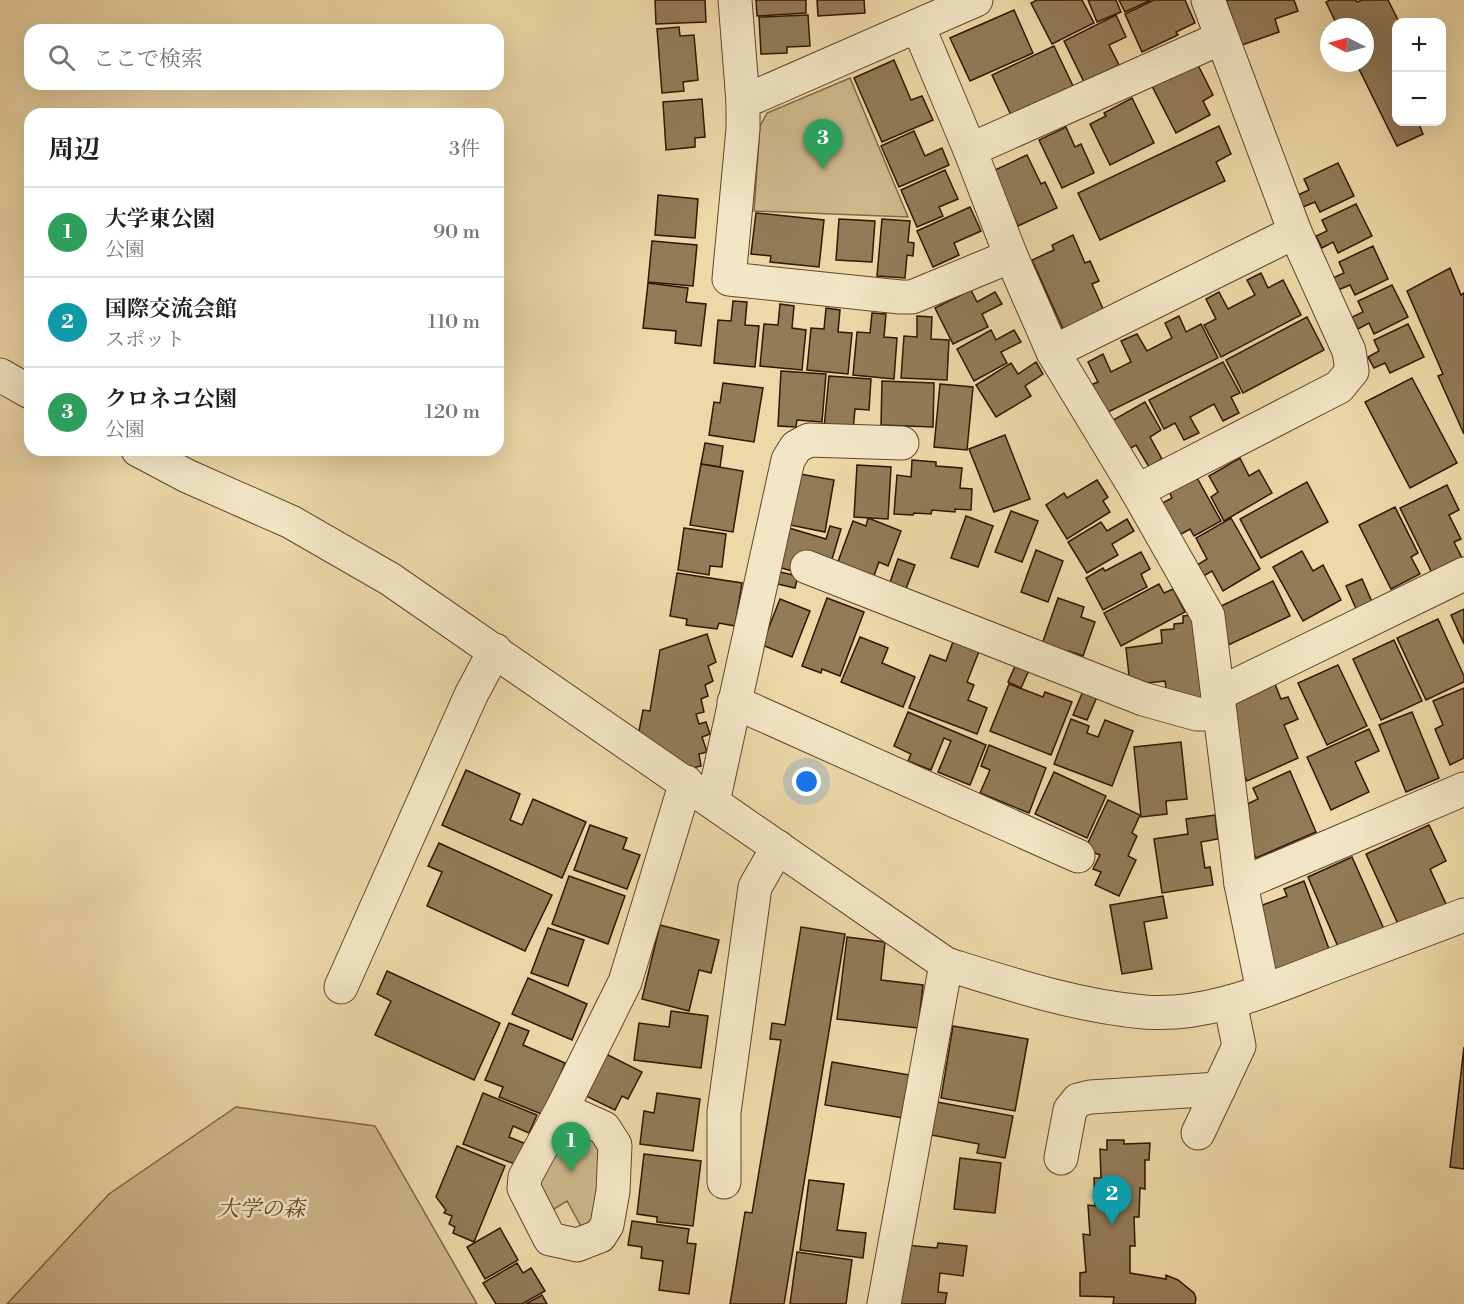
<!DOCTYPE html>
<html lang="ja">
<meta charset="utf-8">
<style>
body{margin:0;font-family:"Libre Bodoni","Noto Serif JP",serif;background:#f2f2f2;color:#202124}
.controls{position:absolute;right:18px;top:18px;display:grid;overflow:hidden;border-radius:12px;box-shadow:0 6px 24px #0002}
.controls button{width:54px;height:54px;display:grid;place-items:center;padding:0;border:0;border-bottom:2px solid #e0e0e0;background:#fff;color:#202124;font:30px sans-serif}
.compass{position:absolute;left:1320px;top:18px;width:54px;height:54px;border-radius:50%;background:#fff;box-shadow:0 6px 24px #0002;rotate:276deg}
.you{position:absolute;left:807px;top:782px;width:21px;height:21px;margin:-15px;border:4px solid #fff;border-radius:50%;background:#1a73e8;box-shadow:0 0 0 9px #1a73e833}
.badge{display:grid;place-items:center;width:39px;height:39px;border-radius:50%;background:#8f2418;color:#fff;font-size:20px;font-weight:700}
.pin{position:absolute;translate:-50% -50px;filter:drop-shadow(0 2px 3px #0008)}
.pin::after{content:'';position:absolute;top:32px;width:21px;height:18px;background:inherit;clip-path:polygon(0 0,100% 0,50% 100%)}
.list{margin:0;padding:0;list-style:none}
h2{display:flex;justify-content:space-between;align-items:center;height:78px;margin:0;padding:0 24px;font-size:26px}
h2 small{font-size:20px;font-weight:400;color:#757577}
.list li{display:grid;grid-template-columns:39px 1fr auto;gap:18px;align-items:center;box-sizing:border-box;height:90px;padding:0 24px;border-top:2px solid #e0e0e0}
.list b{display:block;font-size:22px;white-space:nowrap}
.list p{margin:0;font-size:20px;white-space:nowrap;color:#757577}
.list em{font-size:20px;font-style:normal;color:#757577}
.icon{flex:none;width:33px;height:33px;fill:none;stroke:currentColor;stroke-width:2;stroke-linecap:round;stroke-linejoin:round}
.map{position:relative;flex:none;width:1464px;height:1304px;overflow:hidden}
.search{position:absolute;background:#fff;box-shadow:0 6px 24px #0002;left:24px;top:24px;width:480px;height:66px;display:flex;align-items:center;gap:15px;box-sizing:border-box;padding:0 21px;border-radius:18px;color:#757577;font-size:22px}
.panel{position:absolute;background:#fff;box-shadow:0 6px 24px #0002;left:24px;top:108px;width:480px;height:348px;border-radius:18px}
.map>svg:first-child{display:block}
.green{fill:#cdb78b;stroke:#7e6646;stroke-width:1.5}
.building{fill:#927b57;stroke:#301600;stroke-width:1.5}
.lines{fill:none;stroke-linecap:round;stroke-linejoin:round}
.minor-casing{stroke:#5f462a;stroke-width:35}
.minor{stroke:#f3e6c6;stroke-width:33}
.labels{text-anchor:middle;stroke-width:5;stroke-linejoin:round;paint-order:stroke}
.park-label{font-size:22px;font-style:italic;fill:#5f462a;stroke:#f3e6c6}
</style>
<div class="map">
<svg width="1464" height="1304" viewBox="0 0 1464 1304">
<rect width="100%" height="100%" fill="#edd8a7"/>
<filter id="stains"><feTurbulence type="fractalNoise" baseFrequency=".00333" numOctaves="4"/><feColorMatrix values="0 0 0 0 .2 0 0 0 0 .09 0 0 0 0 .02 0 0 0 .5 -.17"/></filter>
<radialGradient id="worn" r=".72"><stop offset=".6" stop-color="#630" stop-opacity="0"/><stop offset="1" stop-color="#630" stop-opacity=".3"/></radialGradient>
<g class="green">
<polygon points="850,78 908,217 754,211 760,126 767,113"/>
<polygon points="236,1107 375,1126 477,1304 7,1304 109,1194"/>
<polygon points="573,1134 596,1137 604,1152 594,1224 582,1228 567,1201 551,1211 535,1182 559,1140"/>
</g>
<g class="building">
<polygon points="655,0 705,0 706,22 656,24"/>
<polygon points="756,0 806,0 806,13 757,16"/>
<polygon points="817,0 864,0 865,13 818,16"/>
<polygon points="1037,0 1082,0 1094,23 1052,44 1031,3"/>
<polygon points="1088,0 1116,0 1121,12 1097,22"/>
<polygon points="1119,0 1151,0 1125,12"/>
<polygon points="1154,0 1185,0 1195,23 1176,32 1178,35 1142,52 1125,14"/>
<polygon points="1226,0 1294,0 1298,11 1275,19 1279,32 1242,45"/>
<polygon points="1330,0 1356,0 1357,2 1362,0 1388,0 1399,22 1396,22 1396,122 1418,122 1423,134 1397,146 1356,63 1365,63 1365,27 1338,27 1326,2"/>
<polygon points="1014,10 1033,53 970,81 950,38"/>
<polygon points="808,15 810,46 787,47 787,53 761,54 759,17"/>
<polygon points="1116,15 1126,37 1109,45 1119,65 1084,82 1064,41"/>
<polygon points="679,27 680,36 694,35 698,80 683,82 684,91 662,93 657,29"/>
<polygon points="1054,46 1073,86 1011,115 992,75"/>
<polygon points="894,60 911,100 922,96 933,120 882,142 854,78"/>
<polygon points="1197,63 1213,95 1203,101 1210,115 1176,133 1152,86"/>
<polygon points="1132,98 1154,143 1110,165 1090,124 1106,116 1104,113"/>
<polygon points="702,99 705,137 695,138 695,147 666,150 663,102"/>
<polygon points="1219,126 1231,154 1216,162 1225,181 1100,240 1078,193"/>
<polygon points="1066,127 1075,147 1081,144 1094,173 1062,188 1039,140"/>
<polygon points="914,131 925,156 942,148 949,165 899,187 881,146"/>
<polygon points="1027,155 1041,184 1045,182 1057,208 1018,226 993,171"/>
<polygon points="1338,163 1354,196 1320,212 1315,202 1303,207 1298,195 1309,190 1304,179"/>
<polygon points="945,170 958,199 939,207 943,216 917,227 901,190"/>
<polygon points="658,195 698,199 695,238 655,235"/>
<polygon points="1356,204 1372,236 1338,253 1333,242 1322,248 1316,236 1327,231 1322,220"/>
<polygon points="970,207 981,231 954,243 959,255 933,267 917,231"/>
<polygon points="756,213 824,220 819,267 770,262 771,256 751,254"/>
<polygon points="839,219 875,221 872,262 836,260"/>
<polygon points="882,219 910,221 908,242 914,243 913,256 907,255 905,278 877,276"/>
<polygon points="1073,235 1085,263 1090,261 1099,281 1092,284 1104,311 1063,329 1032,260 1054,250 1052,245"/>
<polygon points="652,241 697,245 693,286 648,282"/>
<polygon points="1373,246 1388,279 1355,295 1350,285 1338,290 1333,278 1344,273 1339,262"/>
<polygon points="1450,268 1461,295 1464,293 1464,434 1438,376 1443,374 1407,291"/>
<polygon points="1261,273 1268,288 1283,280 1301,315 1221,357 1204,325 1216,319 1206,299 1219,292 1228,309 1255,295 1247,280"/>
<polygon points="648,283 688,288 686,302 706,304 701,346 675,343 676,331 643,328"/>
<polygon points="1392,285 1408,317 1374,334 1369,323 1358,329 1352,317 1363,312 1358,301"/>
<polygon points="971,290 977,302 995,292 1002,304 982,314 988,327 953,344 935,308"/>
<polygon points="733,301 747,302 745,325 759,326 755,367 714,363 718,320 731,321"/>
<polygon points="780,304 794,306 792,328 806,330 802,370 760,366 764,324 778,325"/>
<polygon points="826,308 840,310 838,332 852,333 848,374 807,370 811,328 824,329"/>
<polygon points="872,313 886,314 884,337 897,338 894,379 853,375 857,332 870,333"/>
<polygon points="917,316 932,317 931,339 949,340 947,380 901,378 904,336 917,337"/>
<polygon points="1179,316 1186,332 1201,324 1218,358 1102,415 1088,386 1098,382 1088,362 1103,354 1111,372 1131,362 1121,341 1137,334 1147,351 1172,338 1165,323"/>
<polygon points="1307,317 1324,350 1243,393 1226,360"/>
<polygon points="1408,324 1424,357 1390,373 1385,363 1374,368 1368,357 1379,351 1374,340"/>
<polygon points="991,330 996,340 1014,330 1021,342 1001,352 1007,363 974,381 957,349"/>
<polygon points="1036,362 1043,374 1025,386 1031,396 996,417 976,385 1011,363 1018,374"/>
<polygon points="1223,362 1240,393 1231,397 1239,413 1223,421 1214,404 1190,417 1199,433 1184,440 1175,423 1164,429 1149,400"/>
<polygon points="781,371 826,374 822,422 797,420 796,427 778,426"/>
<polygon points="829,376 871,379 869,410 855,409 853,430 824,428"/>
<polygon points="1412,378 1457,463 1410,488 1365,402"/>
<polygon points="882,381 934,383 933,427 881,425"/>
<polygon points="723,383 763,388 754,442 709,435 714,402 720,403"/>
<polygon points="940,384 973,387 967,450 934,447"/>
<polygon points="1145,402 1161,430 1150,437 1162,459 1149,467 1136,445 1124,452 1108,423"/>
<polygon points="1005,435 1030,499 994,512 969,449"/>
<polygon points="705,443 723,446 720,467 701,464"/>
<polygon points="1240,458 1249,476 1259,470 1272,493 1224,521 1211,497 1218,492 1209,476"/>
<polygon points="912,460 936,462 936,466 962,468 960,488 972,489 971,510 955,509 955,512 932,510 931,514 914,513 913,515 894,514 897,475 911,477"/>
<polygon points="701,464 743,471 733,532 690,525"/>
<polygon points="857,465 891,467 888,519 854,517"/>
<polygon points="800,474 834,480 825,532 790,525"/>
<polygon points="1196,476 1221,521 1194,536 1190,529 1176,537 1159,505 1172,498 1169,491"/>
<polygon points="1097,480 1108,497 1103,501 1110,512 1067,539 1046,505 1064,493 1067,498"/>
<polygon points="1307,482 1328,522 1261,558 1240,519"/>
<polygon points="1447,485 1459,510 1449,515 1461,539 1454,542 1464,562 1434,577 1400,508"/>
<polygon points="1395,507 1418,553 1411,557 1420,574 1391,589 1359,525"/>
<polygon points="1011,511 1038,521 1022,562 995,552"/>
<polygon points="966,516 993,526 978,567 951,558"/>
<polygon points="868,518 901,531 888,566 879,562 872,581 836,567 853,521 866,526"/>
<polygon points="1231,518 1260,569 1223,591 1212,571 1200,578 1194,567 1207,559 1196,538"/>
<polygon points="1127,519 1134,531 1112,544 1118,555 1087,573 1068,542 1101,522 1107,531"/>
<polygon points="830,526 841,529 830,566 799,573 778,567 789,528 826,539"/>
<polygon points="684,528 726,534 722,567 710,566 709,575 678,570"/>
<polygon points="1036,550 1063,561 1048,602 1021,592"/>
<polygon points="1302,551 1313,571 1323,565 1341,600 1303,621 1273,567"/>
<polygon points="1141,552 1150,569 1141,574 1147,587 1103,610 1086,578 1103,568 1105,571"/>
<polygon points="898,559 915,565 904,594 888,588"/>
<polygon points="775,571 798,576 795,588 773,583"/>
<polygon points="677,573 742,583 735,626 719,623 717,629 686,625 687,619 670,616"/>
<polygon points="1362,579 1373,604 1357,611 1346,586"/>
<polygon points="1273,581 1290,616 1222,648 1211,611"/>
<polygon points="1159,584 1164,593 1173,589 1185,612 1121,646 1104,613"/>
<polygon points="827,598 864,612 840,676 822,669 821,673 802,666"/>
<polygon points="1058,598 1084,607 1081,617 1095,622 1083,656 1069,651 1066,659 1040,650"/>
<polygon points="780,599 810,611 792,657 762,645"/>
<polygon points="1464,609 1464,644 1451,615"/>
<polygon points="1193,615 1203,698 1168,702 1165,681 1130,685 1126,648 1162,643 1161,630 1174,629 1174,624 1183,623 1183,616"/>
<polygon points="1438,619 1464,676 1464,682 1426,700 1397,638"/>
<polygon points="707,634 716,662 708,666 713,681 705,685 708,696 701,699 704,712 696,714 699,724 706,722 710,734 702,737 707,752 699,754 701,766 685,770 638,736 643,710 650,711 660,650"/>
<polygon points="860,637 888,648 882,663 915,677 903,707 841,682"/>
<polygon points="954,639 980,649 967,682 974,685 968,700 987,708 977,734 909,708 930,655 946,661"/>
<polygon points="1394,640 1422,701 1381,720 1353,659"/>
<polygon points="1016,664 1029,670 1021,688 1008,682"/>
<polygon points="1338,665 1367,726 1327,745 1298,683"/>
<polygon points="1009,684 1043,697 1045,692 1072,702 1051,755 990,731"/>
<polygon points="1275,684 1281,699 1288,697 1298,719 1284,725 1298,758 1247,781 1227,737 1226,706"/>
<polygon points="1464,688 1464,758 1450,765 1435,729 1443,725 1433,701"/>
<polygon points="1083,691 1097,697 1087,720 1073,715"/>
<polygon points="908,712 986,745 970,785 938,772 951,741 944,738 931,770 908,761 911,754 894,746"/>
<polygon points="1412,712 1439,778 1406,792 1379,725"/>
<polygon points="1071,719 1089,726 1087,733 1098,737 1105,720 1133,731 1112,786 1054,764"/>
<polygon points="1369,729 1379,751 1355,762 1369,792 1331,810 1307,757"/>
<polygon points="1181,742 1187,799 1166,801 1167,814 1141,817 1134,747"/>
<polygon points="989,745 1046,768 1029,813 980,793 990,770 981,766"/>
<polygon points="466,770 520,794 510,820 522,825 533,799 586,822 562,878 442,825"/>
<polygon points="1290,771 1316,832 1256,858 1240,822 1243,806 1258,799 1253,788"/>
<polygon points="1054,772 1106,796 1087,838 1035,814"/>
<polygon points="1108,800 1140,815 1132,833 1137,836 1128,856 1136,860 1119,896 1095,885 1101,872 1093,869 1100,855 1085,849"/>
<polygon points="1215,815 1218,839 1201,842 1205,868 1210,867 1213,885 1162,893 1154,839 1188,834 1186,819"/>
<polygon points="590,825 627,838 623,849 640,855 627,889 574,870"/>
<polygon points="1429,825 1446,861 1430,869 1446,904 1399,926 1366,854"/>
<polygon points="439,843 552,895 525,951 427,906 442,872 428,866"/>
<polygon points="1352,857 1384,929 1339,949 1308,877"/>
<polygon points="569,876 625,896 608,944 552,924"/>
<polygon points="1304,881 1329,949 1275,971 1252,909 1287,896 1284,889"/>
<polygon points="1163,896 1167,918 1144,922 1152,969 1122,974 1110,905"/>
<polygon points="660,925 719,940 711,973 699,970 689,1011 642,999"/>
<polygon points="801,927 845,934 784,1304 730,1304 745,1212 752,1213 781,1040 770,1039 772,1023 785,1025"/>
<polygon points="548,928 584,940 568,986 531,973"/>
<polygon points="847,937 885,942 881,980 923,985 918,1028 837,1019"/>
<polygon points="387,971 500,1023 474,1080 375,1035 391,1001 377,994"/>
<polygon points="528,978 587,1004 572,1040 512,1014"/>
<polygon points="671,1011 708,1016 701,1068 634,1060 639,1023 669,1027"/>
<polygon points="509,1023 529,1031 523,1045 565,1063 544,1115 499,1097 503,1087 485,1080"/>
<polygon points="953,1026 1028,1039 1015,1111 941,1098"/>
<polygon points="1464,1047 1464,1169 1450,1167"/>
<polygon points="606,1054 642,1072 628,1099 622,1096 615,1110 586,1096"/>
<polygon points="832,1062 910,1075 903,1118 825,1105"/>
<polygon points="483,1093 537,1115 529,1133 513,1126 509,1137 526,1144 517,1165 463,1144"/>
<polygon points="657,1093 700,1099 693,1151 640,1144 644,1111 654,1113"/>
<polygon points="937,1102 1013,1116 1005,1158 977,1153 979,1144 931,1135"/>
<polygon points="1107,1140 1124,1140 1124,1144 1150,1143 1149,1160 1145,1160 1145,1189 1140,1188 1139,1217 1134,1217 1135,1246 1130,1246 1130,1273 1166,1279 1166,1275 1178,1280 1194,1293 1196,1298 1195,1304 1113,1304 1114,1297 1080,1296 1080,1273 1086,1272 1083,1234 1090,1235 1088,1205 1095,1206 1094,1178 1101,1178 1100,1149 1107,1150"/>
<polygon points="457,1146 505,1166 474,1242 453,1233 455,1227 449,1224 452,1216 444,1213 446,1210 436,1197"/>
<polygon points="644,1154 701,1161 693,1226 657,1222 657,1217 637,1214"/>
<polygon points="960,1158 1001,1163 995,1213 954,1209"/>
<polygon points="809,1180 844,1184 837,1230 866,1233 863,1258 800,1250"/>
<polygon points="632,1221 689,1229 687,1243 696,1244 689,1294 659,1290 663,1261 641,1258 642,1247 628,1245"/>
<polygon points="500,1228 518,1260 485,1279 467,1247"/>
<polygon points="938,1243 967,1246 963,1276 940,1273 938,1292 947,1293 945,1304 899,1304 906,1245 937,1248"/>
<polygon points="797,1252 852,1260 846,1304 790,1304"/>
<polygon points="517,1263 523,1273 531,1268 545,1291 522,1304 496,1304 483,1283"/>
<polygon points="542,1295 547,1304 526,1304"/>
</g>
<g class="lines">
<defs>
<g id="minor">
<polyline points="735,0 743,102"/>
<polyline points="976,0 743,102 743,129 729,279 900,297 912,297 1011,256 1053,352 1137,491 1339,387 1352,371 1349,351 1295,232 1208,0"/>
<polyline points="918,26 970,150 1011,256"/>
<polyline points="970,150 1221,38"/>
<polyline points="1053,352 1295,232"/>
<polyline points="0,375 30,392"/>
<path d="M138 450 187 476 291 522 390 579 946 964C1010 984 1076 1006 1144 1012 1207 1017 1267 990 1324 968 1370 951 1417 933 1464 915"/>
<polyline points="1137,491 1208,616 1241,884 1263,991"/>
<polyline points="807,567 1143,699 1197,714 1220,714"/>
<polyline points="1218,694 1464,574"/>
<polyline points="734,702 1078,856"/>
<polyline points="713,802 788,460 796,447 809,440 902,443"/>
<polyline points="1241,884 1464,789"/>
<polyline points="341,987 471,695 495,650"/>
<polyline points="562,1109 604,1128 615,1145 613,1191 607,1225 600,1236 577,1245 550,1239 524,1188 525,1177 562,1109 625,982 686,782"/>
<polyline points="1198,1133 1239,1046 1230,1002"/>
<polyline points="1061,1158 1070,1110 1078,1100 1090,1097 1219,1089"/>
<polyline points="724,1182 724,1112 755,887 778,847"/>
<polyline points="884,1304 946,964"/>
</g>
</defs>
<use href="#minor" class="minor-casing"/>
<use href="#minor" class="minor"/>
</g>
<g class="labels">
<g class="park-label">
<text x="261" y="1216">大学の森</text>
</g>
</g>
<rect width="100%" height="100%" filter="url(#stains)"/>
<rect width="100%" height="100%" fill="url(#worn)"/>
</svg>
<div class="controls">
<button>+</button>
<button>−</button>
</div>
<svg class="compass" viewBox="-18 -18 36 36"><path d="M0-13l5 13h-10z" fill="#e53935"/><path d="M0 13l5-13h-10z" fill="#757577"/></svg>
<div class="you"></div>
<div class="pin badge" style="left:571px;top:1172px;background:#2e9e5b">1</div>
<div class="pin badge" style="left:1112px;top:1225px;background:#0f9aa8">2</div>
<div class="pin badge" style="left:823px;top:169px;background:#2e9e5b">3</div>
<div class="search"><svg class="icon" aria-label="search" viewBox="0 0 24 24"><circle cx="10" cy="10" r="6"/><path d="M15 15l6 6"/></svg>ここで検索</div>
<section class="panel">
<h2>周辺<small>3件</small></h2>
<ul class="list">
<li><span class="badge" style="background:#2e9e5b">1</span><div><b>大学東公園</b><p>公園</p></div><em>90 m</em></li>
<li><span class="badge" style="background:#0f9aa8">2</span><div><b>国際交流会館</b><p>スポット</p></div><em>110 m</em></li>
<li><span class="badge" style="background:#2e9e5b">3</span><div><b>クロネコ公園</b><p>公園</p></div><em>120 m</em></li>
</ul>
</section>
</div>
